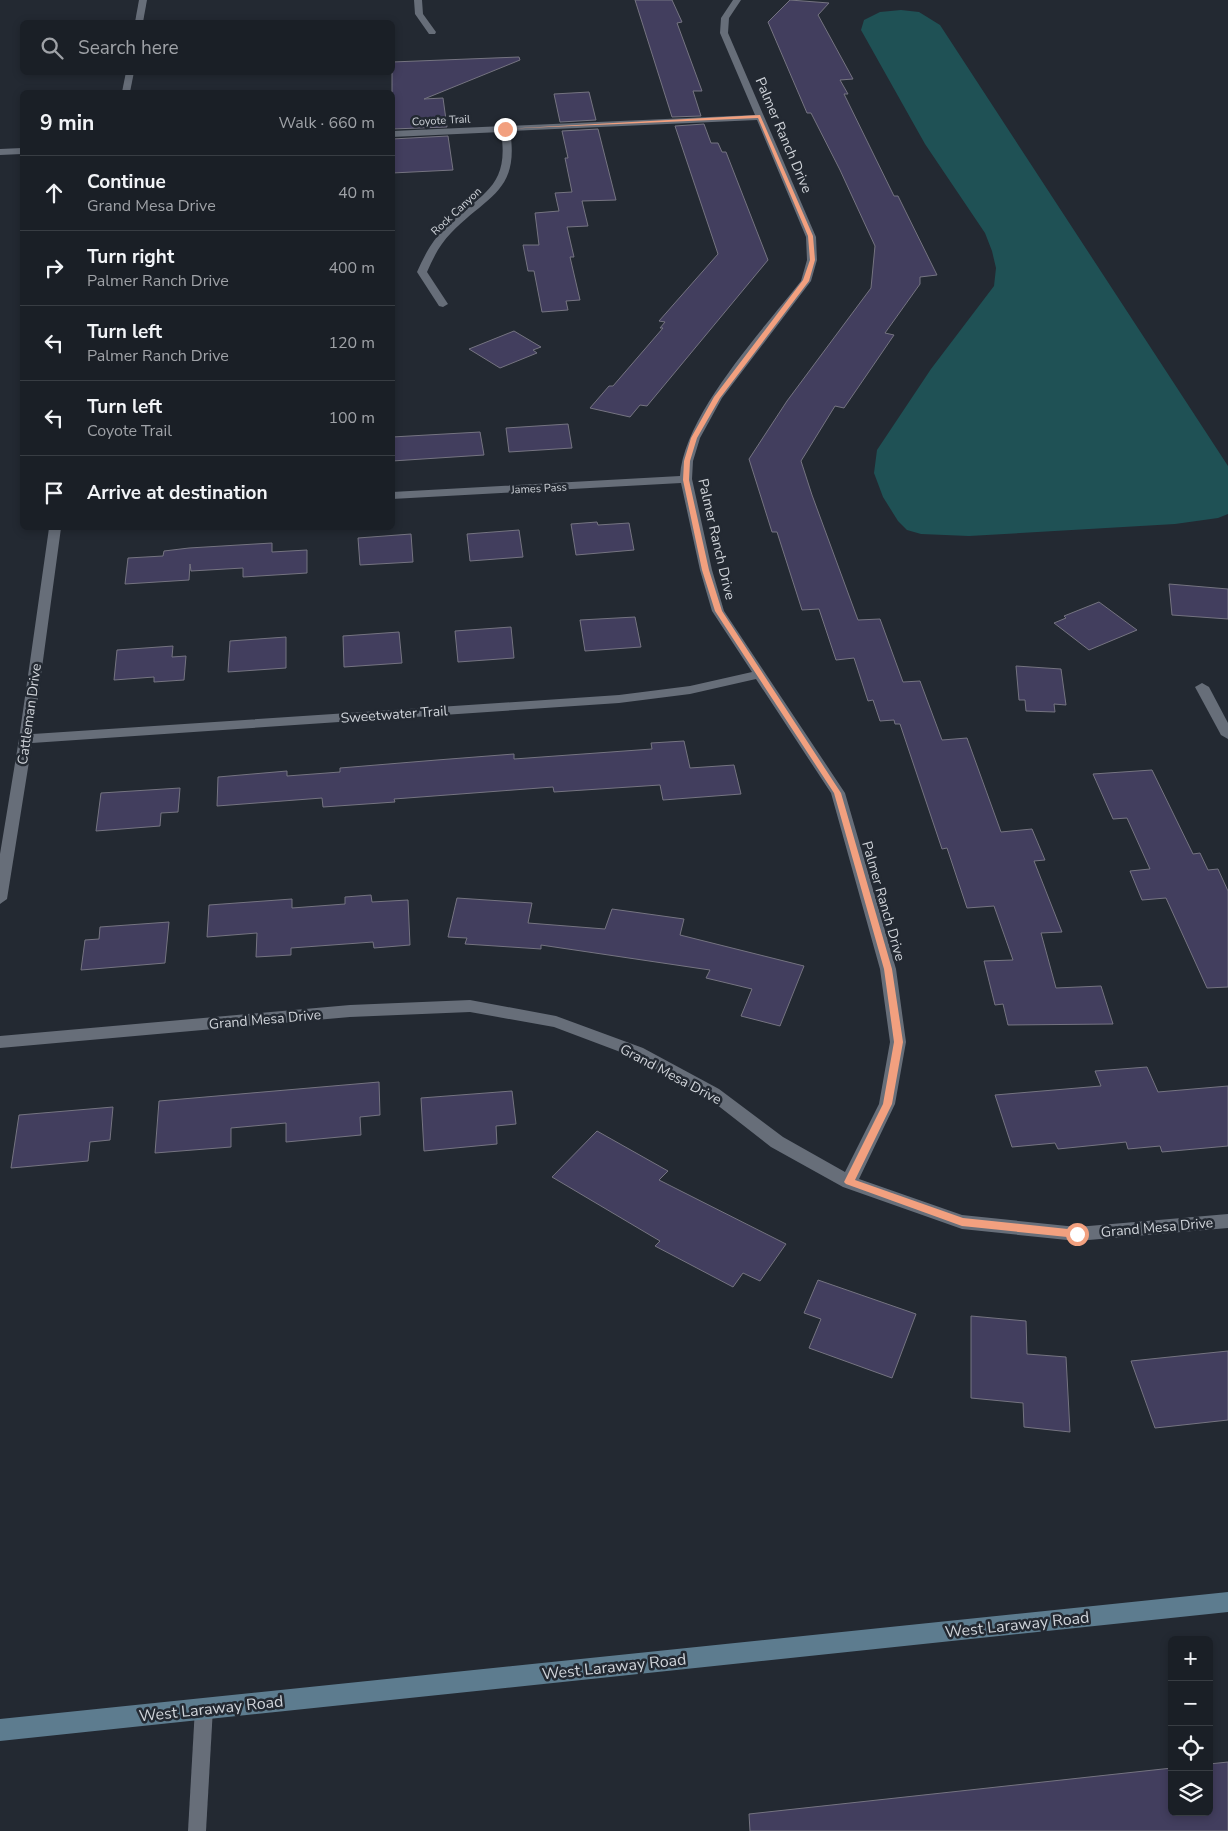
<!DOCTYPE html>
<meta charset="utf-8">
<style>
body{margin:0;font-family:"Nunito Sans",sans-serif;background:#23272e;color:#f1f3f6}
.controls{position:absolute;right:15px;bottom:15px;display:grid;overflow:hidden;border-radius:8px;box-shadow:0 2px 8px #0003}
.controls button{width:45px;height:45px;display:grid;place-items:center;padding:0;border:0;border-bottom:1px solid #383d43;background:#1a1f26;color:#f1f3f6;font:25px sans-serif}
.stop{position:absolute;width:15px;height:15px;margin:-11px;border:4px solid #f2a07f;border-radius:50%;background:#fff}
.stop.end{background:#f2a07f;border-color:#fff;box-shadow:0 1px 5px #0008}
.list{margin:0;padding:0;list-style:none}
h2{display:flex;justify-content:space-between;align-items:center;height:65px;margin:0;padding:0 20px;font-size:21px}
h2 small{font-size:16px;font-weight:400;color:#9fa2a7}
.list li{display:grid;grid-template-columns:32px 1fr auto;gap:15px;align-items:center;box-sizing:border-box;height:75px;padding:0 20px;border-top:1px solid #383d43}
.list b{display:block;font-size:19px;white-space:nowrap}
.list p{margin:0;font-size:16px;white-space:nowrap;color:#9fa2a7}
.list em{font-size:16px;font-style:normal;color:#9fa2a7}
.icon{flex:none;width:28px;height:28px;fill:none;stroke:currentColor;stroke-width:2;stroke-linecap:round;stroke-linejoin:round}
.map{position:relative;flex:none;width:1228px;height:1831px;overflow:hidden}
.search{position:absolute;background:#1a1f26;box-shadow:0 2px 8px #0003;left:20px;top:20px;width:375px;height:55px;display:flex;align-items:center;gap:12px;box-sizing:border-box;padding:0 18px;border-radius:8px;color:#9fa2a7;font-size:19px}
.panel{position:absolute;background:#1a1f26;box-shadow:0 2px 8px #0003;left:20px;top:90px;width:375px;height:440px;border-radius:8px}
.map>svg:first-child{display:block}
.water{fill:#1f5155}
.building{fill:#423e5e;stroke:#757481}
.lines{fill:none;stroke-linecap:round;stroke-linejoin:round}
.lane{fill:#676e79;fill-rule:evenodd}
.street{fill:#676e79;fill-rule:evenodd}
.secondary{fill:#5d7c8f;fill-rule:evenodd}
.route{fill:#f2a07f}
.labels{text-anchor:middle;stroke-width:5;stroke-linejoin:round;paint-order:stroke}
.far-street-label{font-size:11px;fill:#cfd3d9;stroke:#232932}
.street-label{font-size:14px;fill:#cfd3d9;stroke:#232932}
.near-street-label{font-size:16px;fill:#cfd3d9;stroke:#232932}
</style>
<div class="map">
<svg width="1228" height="1831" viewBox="0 0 1228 1831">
<rect width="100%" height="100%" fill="#232932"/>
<polygon class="water" points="901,10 919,12 940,25 1228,466 1228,514 1218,518 1175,524 969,536 921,534 907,530 898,521 883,497 874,473 877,450 931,369 994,286 996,268 992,251 985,233 925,144 861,30 864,20 880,12"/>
<g class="building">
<polygon points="635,0 672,0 682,22 677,23 702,91 693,91 701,116 672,117"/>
<polygon points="790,0 829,3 818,15 853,79 840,80 848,94 844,94 894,196 898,196 937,275 920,277 920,284 885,333 894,335 844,408 835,406 801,461 812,495 858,620 880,619 903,682 920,681 942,740 967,738 1001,832 1032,829 1045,860 1034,861 1062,932 1041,933 1056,988 1101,986 1113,1024 1008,1025 1003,1004 995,1005 984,961 1013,960 994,906 967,908 947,848 942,849 900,724 895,724 894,720 880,721 873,700 868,701 854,658 836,660 819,609 802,610 777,532 772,532 749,459 787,401 871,288 875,246 840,170 811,113 807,113 768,22"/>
<polygon points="519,57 520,60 424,99 443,98 447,127 392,129 392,62"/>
<polygon points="589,92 596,120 560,122 554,94"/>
<polygon points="704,124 711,143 718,143 722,152 726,152 768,260 647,406 640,405 630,417 590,408 609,386 613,386 663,328 660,328 665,322 659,321 718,254 675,126"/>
<polygon points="598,129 616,200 582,201 588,226 567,227 574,257 570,257 580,300 566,301 568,310 542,312 534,271 528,271 523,245 539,245 535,213 559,211 555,193 572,192 565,158 568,158 562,131"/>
<polygon points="448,136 453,170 392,173 392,139"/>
<polygon points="514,331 541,347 533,350 537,353 500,368 469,349"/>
<polygon points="568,424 572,448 509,452 506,428"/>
<polygon points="480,432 484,455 392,461 392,437"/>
<polygon points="597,522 598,525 629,523 634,550 576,555 571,524"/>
<polygon points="519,530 523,557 470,561 467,534"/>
<polygon points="411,534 413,562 360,565 358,538"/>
<polygon points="272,543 272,552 307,550 307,573 243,577 243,568 191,571 190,564 189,580 125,584 128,558 163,556 164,551 189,548"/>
<polygon points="1169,584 1228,589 1228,619 1172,615"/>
<polygon points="1099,602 1137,630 1089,650 1054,623 1066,618 1064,616"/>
<polygon points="635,617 641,647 585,651 580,620"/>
<polygon points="511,627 514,658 458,662 455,631"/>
<polygon points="399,632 402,663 344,667 343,636"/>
<polygon points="286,637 286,668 228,672 230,641"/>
<polygon points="173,646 172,657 186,656 184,680 154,682 154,677 114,680 117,650"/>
<polygon points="1016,666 1061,669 1066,705 1054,704 1055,712 1026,711 1025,700 1019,700"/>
<polygon points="684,741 690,768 734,765 741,794 663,800 660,785 554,792 553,787 394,799 395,802 323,807 322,798 217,806 218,777 287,771 287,776 340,772 340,768 437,760 514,754 514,759 652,749 651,743"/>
<polygon points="1152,770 1193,854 1200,853 1208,870 1218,869 1228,891 1228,987 1207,988 1166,898 1142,900 1130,871 1150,869 1127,818 1113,819 1093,774"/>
<polygon points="180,788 178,812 161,813 160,826 96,831 101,793"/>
<polygon points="371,895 372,902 408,900 410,945 374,948 373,942 291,948 291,955 256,957 257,933 207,937 209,905 292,899 292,908 345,904 345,897"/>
<polygon points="457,898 532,903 528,923 605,929 612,909 684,919 680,935 804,966 780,1026 741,1016 752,989 706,978 710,970 541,945 541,949 465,944 467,938 448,937"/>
<polygon points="169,922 165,963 81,970 85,940 99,939 100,927"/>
<polygon points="1147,1067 1158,1092 1228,1086 1228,1146 1162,1152 1160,1146 1128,1149 1126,1142 1058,1149 1055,1143 1012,1147 995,1095 1101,1086 1095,1071"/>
<polygon points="379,1082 380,1115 360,1117 361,1135 286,1142 286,1123 231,1128 231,1147 155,1153 159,1101"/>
<polygon points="512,1091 516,1124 496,1126 497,1144 424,1151 421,1098"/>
<polygon points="113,1107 110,1140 90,1142 88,1161 11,1168 19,1115"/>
<polygon points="597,1131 668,1171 659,1180 786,1244 760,1281 743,1273 733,1287 655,1246 660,1241 552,1177"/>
<polygon points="818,1280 916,1314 892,1378 809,1348 821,1319 804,1313"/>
<polygon points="971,1316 1026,1321 1027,1354 1066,1357 1070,1432 1024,1427 1023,1403 971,1398"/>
<polygon points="1228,1351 1228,1420 1155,1428 1131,1361"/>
<polygon points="1228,1762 1228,1831 750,1831 749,1814 1172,1768 1172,1812 1209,1812 1209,1764"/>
</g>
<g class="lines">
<polygon class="lane" points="204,1699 210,1702 213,1708 206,1831 188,1831 195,1708 198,1702"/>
<g class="street">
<polygon points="139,0 147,0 143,22 135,22"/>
<polygon points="414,0 422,0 423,14 436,32 435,34 429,34 415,14"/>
<path d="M733 0H741L729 18 728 33 816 237 817 260 811 281 722 398 700 438 693 461 692 479 712 570 724 611 845 793 896 969 906 1042 895 1104 859 1179 962 1215 1077 1227 1228 1214V1228L1077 1241 962 1229 843 1187 771 1147 707 1097 631 1056 554 1027 470 1012 350 1017 0 1048V1036L350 1005 470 1000 556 1016 643 1048 719 1089 783 1137 845 1172 879 1104 890 1042 880 969 831 793 756 679 690 694 619 703 32 743 7 899 0 904V854L19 739 49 528H61L33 734 619 695 690 686 752 672 712 611 700 570 681 483 392 499V492L680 476C684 414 763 330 801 281L807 260 806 237 757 120 510 131C520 192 486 196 451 233 440 244 433 258 427 272L448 304 443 307 439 306 417 272C424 256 433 239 446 227 481 193 510 188 501 132L392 137V131L755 115 720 33 721 18Z"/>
<polygon points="126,72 134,72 130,92 122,92"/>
<polygon points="22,148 22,154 0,155 0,149"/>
<polygon points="1202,683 1209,687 1228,723 1228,739 1221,735 1195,687"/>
</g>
<polygon class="secondary" points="1228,1592 1228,1612 0,1741 0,1719"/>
</g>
<polygon class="route" points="760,115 813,236 815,260 809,281 720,398 697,438 690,461 689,480 709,570 722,611 841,793 892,969 903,1042 892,1104 855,1180 963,1218 1077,1230 1082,1234 1077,1238 962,1226 846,1184 844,1182 883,1104 894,1042 884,969 834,793 715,611 702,570 683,480 684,461 691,438 714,397 803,280 810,260 808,236 758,118 503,129"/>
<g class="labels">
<g class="far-street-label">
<text transform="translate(441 120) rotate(-3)" y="4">Coyote Trail</text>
<text transform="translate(456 211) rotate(-43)" y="4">Rock Canyon</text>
<text transform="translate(539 488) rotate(-3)" y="4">James Pass</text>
</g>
<g class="street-label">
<text transform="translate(784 135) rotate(67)" y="5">Palmer Ranch Drive</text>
<text transform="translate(717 539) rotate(77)" y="5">Palmer Ranch Drive</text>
<text transform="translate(29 714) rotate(-82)" y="5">Cattleman Drive</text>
<text transform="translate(394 714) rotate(-4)" y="5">Sweetwater Trail</text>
<text transform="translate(884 901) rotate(74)" y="5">Palmer Ranch Drive</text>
<text transform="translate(265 1019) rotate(-5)" y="5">Grand Mesa Drive</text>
<text transform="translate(671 1074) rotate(28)" y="5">Grand Mesa Drive</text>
<text transform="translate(1157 1227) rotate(-5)" y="5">Grand Mesa Drive</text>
</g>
<g class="near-street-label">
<text transform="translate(1017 1624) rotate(-6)" y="6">West Laraway Road</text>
<text transform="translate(614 1666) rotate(-6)" y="6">West Laraway Road</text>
<text transform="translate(211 1708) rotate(-6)" y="6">West Laraway Road</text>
</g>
</g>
</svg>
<div class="controls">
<button>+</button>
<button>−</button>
<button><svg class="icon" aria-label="locate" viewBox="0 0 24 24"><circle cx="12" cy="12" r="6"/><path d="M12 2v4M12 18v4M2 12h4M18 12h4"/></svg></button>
<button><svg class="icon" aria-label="layers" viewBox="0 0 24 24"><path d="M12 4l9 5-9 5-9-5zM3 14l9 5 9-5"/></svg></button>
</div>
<div class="stop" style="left:1077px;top:1234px"></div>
<div class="stop end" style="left:505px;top:129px"></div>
<div class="search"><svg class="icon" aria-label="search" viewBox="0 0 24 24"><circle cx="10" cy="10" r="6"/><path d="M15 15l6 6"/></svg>Search here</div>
<section class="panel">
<h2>9 min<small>Walk · 660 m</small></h2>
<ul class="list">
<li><svg class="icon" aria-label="ahead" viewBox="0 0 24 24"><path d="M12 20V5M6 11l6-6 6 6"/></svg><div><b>Continue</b><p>Grand Mesa Drive</p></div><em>40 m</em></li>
<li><svg class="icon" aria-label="right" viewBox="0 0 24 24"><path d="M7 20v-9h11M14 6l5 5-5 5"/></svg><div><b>Turn right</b><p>Palmer Ranch Drive</p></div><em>400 m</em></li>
<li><svg class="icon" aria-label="left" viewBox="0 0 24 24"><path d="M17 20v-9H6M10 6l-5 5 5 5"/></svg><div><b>Turn left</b><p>Palmer Ranch Drive</p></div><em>120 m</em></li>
<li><svg class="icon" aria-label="left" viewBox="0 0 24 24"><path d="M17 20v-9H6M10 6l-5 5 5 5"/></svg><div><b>Turn left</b><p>Coyote Trail</p></div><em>100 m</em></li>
<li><svg class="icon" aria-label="arrive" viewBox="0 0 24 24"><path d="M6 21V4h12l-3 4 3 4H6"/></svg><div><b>Arrive at destination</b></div></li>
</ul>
</section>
</div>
